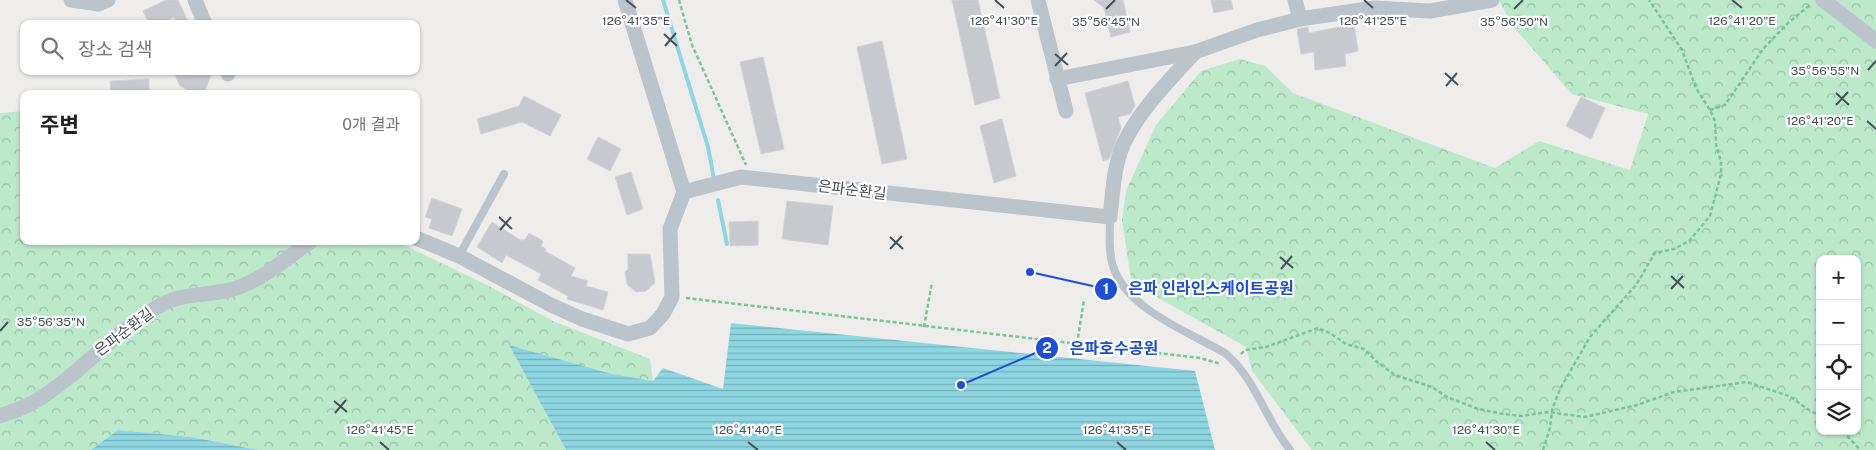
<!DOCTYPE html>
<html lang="ko">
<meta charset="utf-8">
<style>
body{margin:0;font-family:"Public Sans","Noto Sans KR",sans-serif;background:#f6f6f6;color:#202124}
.controls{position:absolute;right:15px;bottom:15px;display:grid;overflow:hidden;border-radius:10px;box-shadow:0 1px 4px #0004}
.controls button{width:45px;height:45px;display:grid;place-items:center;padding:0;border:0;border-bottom:1px solid #e0e0e0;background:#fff;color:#202124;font:25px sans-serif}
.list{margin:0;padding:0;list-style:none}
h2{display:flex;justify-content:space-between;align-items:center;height:65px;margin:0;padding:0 20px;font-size:21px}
h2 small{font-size:16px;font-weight:400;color:#757577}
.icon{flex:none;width:28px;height:28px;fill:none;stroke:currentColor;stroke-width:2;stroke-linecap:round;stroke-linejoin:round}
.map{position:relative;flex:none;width:1876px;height:450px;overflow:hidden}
.search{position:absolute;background:#fff;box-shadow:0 1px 4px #0004;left:20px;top:20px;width:400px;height:55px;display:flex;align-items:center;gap:12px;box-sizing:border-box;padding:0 18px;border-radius:10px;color:#757577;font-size:19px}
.panel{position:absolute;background:#fff;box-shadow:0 1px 4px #0004;left:20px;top:90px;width:400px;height:155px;border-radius:10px}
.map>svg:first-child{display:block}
.forest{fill:url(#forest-crowns);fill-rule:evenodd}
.water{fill:url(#water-rules)}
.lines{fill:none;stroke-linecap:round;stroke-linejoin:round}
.stream{stroke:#8ed6e2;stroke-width:4}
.building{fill:#c7c9ce;stroke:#d0d3d7}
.path{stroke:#79c49a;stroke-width:2.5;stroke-dasharray:4 2.5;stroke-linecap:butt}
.lane{stroke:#bbc4ca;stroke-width:8}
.street{stroke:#bbc4ca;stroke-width:15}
.ticks{fill:none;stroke:#465057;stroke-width:2}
.labels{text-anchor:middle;stroke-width:4.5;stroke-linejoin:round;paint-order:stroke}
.street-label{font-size:15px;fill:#465057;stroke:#fff}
.ticks-label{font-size:12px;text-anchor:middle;fill:#465057;stroke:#fff;stroke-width:4.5;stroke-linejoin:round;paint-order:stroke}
.leader{fill:none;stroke:#1d4ed8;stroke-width:2}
.callout-dot{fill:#1d4ed8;stroke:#fff;stroke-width:2}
.mark-label{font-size:15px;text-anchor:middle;font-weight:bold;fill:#fff}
.callout-label{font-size:16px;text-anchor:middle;font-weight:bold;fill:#1d4ed8;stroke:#fff;stroke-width:4.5;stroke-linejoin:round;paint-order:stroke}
</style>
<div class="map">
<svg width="1876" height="450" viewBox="0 0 1876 450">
<defs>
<pattern id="forest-crowns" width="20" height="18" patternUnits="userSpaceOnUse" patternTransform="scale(1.25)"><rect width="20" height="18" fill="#bde9cb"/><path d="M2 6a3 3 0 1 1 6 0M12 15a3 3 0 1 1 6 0" fill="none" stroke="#9bbfa8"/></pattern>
<pattern id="water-rules" width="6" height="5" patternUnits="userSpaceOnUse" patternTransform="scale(1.25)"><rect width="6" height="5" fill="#8ed6e2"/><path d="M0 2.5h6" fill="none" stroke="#76b0ba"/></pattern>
</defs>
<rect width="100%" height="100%" fill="#efecec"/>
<g class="forest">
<path d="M1499 0H1876V450H1312L1252 371 1246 347 1155 296 1131 279 1122 220 1126 191 1156 125 1201 71 1240 59 1265 66 1293 93 1495 168 1539 141 1630 170 1648 114 1572 94 1511 24ZM1820 259H1857V431H1820Z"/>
<polygon points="24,111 24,241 396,241 489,286 553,321 650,359 653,381 612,374 509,345 566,450 259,450 191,437 118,430 91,450 0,450 0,113"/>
</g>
<g class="water">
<polygon points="731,323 1195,371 1215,450 566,450 509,345 612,374 653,381 663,368 723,389"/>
<polygon points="118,430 191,437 259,450 91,450"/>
</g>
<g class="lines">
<g class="stream">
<polyline points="663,0 708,147 714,179"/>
<polyline points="718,200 727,244"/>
</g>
</g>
<g class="building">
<polygon points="166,0 178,0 189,24 177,24 174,17 160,24 149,24 143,11"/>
<polygon points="952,0 978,0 1000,98 975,105"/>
<polygon points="1094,0 1123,0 1130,32 1111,37 1104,8"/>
<polygon points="1211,0 1231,0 1233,9 1214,13"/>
<polygon points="1354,24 1358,51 1345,54 1346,66 1315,70 1314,52 1301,54 1297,29 1308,27 1309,33"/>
<polygon points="882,41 907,159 882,164 857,47"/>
<polygon points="763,57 784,149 761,154 740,62"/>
<polygon points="173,71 213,71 203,94 197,94 180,86"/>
<polygon points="149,79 149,94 111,94 110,81"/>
<polygon points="1128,81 1135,106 1130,114 1118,117 1121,128 1109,159 1103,161 1085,93"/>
<polygon points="524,96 561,115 550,136 522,122 481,134 477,119 519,106"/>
<polygon points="1581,97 1605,108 1591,139 1566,126"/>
<polygon points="1002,119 1016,176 994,183 980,126"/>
<polygon points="598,137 621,149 610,171 587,159"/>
<polygon points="631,172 643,209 627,215 615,177"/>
<polygon points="432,198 462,209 452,236 429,228 432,219 425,217"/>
<polygon points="787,201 833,206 828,245 782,239"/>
<polygon points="758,221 758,245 730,246 729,222"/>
<polygon points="492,222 520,240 525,240 529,233 543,241 541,246 546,249 545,251 575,268 571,276 588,281 586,286 608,292 603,310 567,299 568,296 538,280 541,274 506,255 502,263 477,247"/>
<polygon points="628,254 650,254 655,283 646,291 636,292 627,284 625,272 628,269"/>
</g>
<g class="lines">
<g class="path">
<polyline points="679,0 692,45 746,165"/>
<polyline points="1710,110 1725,105 1763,49 1788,23 1810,5"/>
<polyline points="686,298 1200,358 1221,364"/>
<polyline points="924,327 932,282"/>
<polyline points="1077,344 1084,300"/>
<polyline points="1241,354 1245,350 1266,347 1318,328 1330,333 1346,344 1364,349 1377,362 1395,375 1432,387 1447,397 1478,409 1503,414 1522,416 1547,412 1585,417 1637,405 1674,392 1747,382 1789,396 1809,410 1820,416"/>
<polyline points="1843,431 1860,450"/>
<polyline points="1543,450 1550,428 1552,410 1560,389 1590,337 1636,285 1655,253 1674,249 1689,241 1710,216 1721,174 1721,162 1716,144 1715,121 1710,110 1696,88 1682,50 1649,0"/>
</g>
<g class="lane">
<path d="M1110 217C1110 232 1108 251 1113 266 1126 309 1189 332 1225 353 1256 379 1265 419 1290 450"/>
<polyline points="459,256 504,174"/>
</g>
<g class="street">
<polyline points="71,0 99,4 108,0"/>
<polyline points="195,0 205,24"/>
<polyline points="625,0 684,192"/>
<polyline points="1038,0 1066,111"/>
<polyline points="1295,0 1300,19"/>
<polyline points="1823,0 1876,41"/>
<polyline points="227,71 228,74"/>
<polyline points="1057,79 1195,52 1257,30 1300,19 1374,8 1430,11 1492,0"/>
<path d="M684 192 741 177 1110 217C1113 191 1114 159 1127 137 1144 105 1171 79 1195 52"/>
<polyline points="416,238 459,256 551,305 582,319 628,334 650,328 663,314 672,297 670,229 684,192"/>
<path d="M0 416C10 412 22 409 32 403 78 377 112 333 159 306 179 294 204 295 226 291 258 284 284 260 311 241"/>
</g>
</g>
<path class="ticks" d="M626 0 636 8M995 0 1004 8M1364 0 1373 8M1732 0 1742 8M1106 9 1115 0M1514 9 1523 0M664 34 677 46M665 46 676 33M1055 54 1068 65M1055 66 1067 53M1868 70 1876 61M1445 73 1458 85M1446 86 1457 73M1836 93 1849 105M1836 105 1848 92M1867 121 1876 129M499 217 512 229M500 230 511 217M890 237 903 249M890 249 902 236M1280 257 1293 268M1281 269 1292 256M1671 276 1684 288M1671 289 1683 276M0 331 8 322M334 401 347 412M335 413 346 400M380 442 389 450M748 442 758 450M1117 442 1126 450M1486 442 1495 450"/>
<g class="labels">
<g class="street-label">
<text transform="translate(852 190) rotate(7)" y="5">은파순환길</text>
<text transform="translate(124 332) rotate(-37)" y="5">은파순환길</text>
</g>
</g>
<g class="ticks-label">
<text x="636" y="25">126°41'35"E</text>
<text x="1373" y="25">126°41'25"E</text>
<text x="1004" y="25">126°41'30"E</text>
<text x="1742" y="25">126°41'20"E</text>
<text x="1106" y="26">35°56'45"N</text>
<text x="1514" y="26">35°56'50"N</text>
<text x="1825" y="75">35°56'55"N</text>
<text x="1820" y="125">126°41'20"E</text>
<text x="51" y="326">35°56'35"N</text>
<text x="380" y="434">126°41'45"E</text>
<text x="748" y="434">126°41'40"E</text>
<text x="1117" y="434">126°41'35"E</text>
<text x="1486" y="434">126°41'30"E</text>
</g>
<path class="leader" d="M1030 272L1106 289M961 385L1047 348"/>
<g class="callout-dot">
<circle cx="1030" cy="272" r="5"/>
<circle cx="961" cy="385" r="5"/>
<circle cx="1106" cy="289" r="12"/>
<circle cx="1047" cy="348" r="12"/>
</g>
<g class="mark-label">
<text x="1106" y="294">1</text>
<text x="1047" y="353">2</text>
</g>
<g class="callout-label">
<text x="1211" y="294">은파 인라인스케이트공원</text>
<text x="1114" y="354">은파호수공원</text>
</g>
</svg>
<div class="controls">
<button>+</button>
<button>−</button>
<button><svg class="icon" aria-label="locate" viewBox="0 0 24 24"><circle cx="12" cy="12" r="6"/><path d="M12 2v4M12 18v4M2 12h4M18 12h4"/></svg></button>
<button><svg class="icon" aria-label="layers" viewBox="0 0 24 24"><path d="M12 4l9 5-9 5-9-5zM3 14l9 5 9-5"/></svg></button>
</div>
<div class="search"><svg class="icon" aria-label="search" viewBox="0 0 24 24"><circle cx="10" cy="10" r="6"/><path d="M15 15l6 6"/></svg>장소 검색</div>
<section class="panel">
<h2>주변<small>0개 결과</small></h2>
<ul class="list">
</ul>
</section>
</div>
